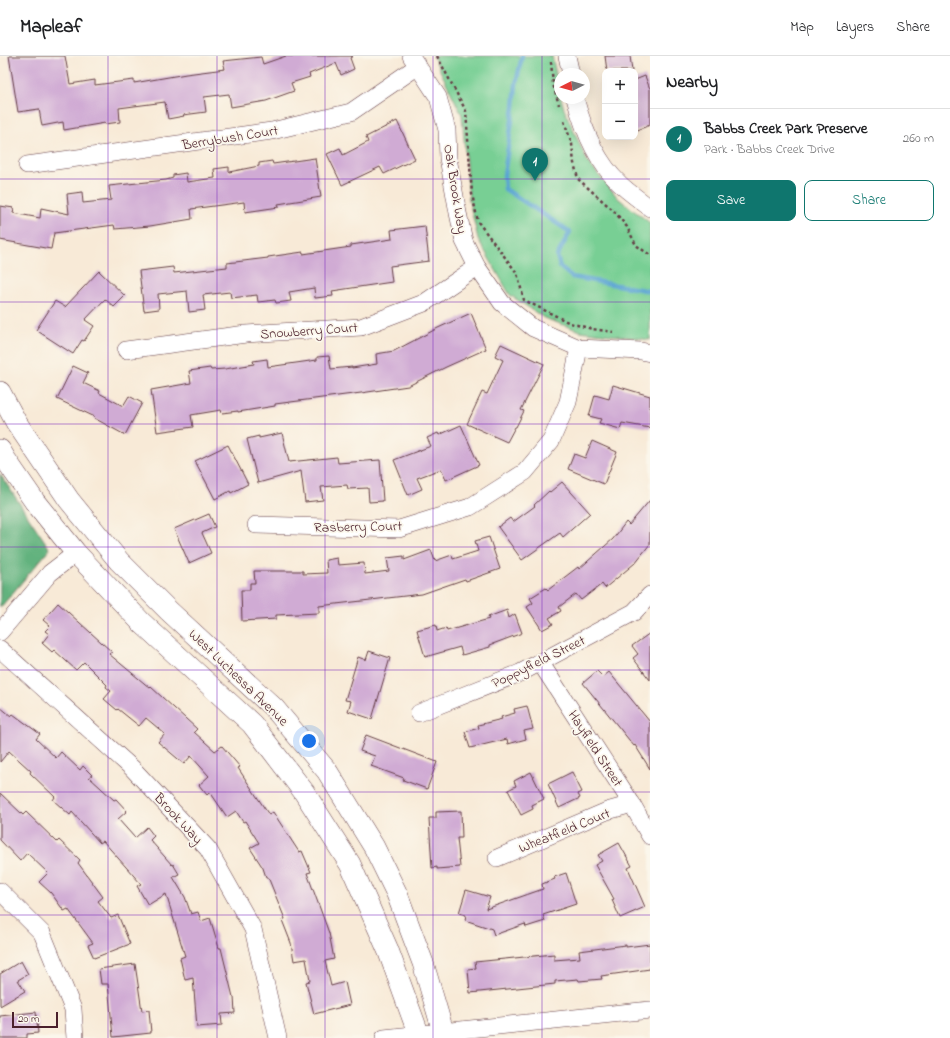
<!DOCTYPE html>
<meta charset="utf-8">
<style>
body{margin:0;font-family:"Indie Flower",sans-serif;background:#f6f6f6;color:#202124}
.controls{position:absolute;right:12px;top:12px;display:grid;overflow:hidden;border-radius:8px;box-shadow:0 4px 16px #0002}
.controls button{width:36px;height:36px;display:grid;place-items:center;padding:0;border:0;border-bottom:1px solid #e0e0e0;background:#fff;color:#202124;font:20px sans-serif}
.compass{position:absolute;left:554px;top:12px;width:36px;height:36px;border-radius:50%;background:#fff;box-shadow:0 4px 16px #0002;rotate:264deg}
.scale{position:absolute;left:12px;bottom:10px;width:46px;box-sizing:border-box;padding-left:4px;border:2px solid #4a1f2b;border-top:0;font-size:11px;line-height:14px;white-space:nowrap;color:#4a1f2b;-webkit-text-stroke:3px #fbf7ec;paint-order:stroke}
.you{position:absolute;left:309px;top:685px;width:14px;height:14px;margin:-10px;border:3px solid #fff;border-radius:50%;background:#1a73e8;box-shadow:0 0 0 6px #1a73e833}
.badge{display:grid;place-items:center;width:26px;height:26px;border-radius:50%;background:#0f766e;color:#fff;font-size:13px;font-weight:700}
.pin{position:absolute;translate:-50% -33px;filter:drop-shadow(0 1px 2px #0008)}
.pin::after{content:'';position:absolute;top:21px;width:14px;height:12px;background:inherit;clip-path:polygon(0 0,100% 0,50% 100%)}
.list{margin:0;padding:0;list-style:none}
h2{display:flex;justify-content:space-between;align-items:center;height:52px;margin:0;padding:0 16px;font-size:17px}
h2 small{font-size:13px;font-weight:400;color:#757577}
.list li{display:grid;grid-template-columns:26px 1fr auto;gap:12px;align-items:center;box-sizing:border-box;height:60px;padding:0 16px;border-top:1px solid #e0e0e0}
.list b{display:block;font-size:15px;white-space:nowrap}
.list p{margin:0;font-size:13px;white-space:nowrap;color:#757577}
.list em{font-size:13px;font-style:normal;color:#757577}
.actions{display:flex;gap:8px;padding:12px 16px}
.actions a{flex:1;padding:9px 0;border:1px solid #0f766e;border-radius:8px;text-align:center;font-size:14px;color:#0f766e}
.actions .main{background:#0f766e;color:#fff}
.map{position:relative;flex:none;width:650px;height:982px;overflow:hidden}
header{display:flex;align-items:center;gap:24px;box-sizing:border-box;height:56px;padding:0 20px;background:#fff;border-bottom:1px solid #e0e0e0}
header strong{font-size:19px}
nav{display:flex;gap:22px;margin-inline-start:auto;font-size:14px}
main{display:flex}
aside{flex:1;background:#fff}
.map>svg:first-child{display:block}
.green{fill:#78cf94;stroke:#617760}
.forest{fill:#62b27e;stroke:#566854}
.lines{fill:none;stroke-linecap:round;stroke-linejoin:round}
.stream{stroke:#5aa5d2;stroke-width:4.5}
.building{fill:#d0abd4}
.minor-casing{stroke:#643d45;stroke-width:18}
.tertiary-casing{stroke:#643d45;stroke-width:22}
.path{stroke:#643d45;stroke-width:2.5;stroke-dasharray:3 3;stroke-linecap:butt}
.minor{stroke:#fff;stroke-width:17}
.tertiary{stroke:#fff;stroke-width:21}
.grid{fill:none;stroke:#7b2cbf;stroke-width:1;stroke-opacity:0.55}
.labels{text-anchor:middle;stroke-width:3.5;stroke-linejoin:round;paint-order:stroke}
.street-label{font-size:14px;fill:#4a1f2b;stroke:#fbf7ec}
</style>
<header>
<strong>Mapleaf</strong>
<nav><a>Map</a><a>Layers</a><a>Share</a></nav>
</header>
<main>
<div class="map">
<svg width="650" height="982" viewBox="0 0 650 982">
<rect width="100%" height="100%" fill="#fbf7ec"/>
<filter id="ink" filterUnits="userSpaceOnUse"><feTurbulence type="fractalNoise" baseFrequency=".025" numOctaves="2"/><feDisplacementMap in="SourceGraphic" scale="8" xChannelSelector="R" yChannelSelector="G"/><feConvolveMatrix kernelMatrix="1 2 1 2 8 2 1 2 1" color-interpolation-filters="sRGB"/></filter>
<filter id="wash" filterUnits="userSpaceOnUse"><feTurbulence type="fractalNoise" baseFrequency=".012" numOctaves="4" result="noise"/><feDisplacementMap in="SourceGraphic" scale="16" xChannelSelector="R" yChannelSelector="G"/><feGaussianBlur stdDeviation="0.9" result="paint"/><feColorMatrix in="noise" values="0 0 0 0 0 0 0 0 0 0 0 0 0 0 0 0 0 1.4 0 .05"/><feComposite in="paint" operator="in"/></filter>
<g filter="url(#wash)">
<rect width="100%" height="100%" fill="#f8ead7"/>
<polygon class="green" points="433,0 552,0 560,37 560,42 561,42 564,53 588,107 619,143 650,167 650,284 580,275 544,262 510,239 478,183 469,144 462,59"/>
<polygon class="forest" points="0,418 50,493 0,552"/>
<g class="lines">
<polyline class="stream" points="522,0 516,28 514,51 504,119 505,133 570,176 557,200 560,211 572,221 650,235"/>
</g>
<g id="blocks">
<g class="building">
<polygon points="9,0 65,0 70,28 95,24 95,29 134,24 134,27 186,18 225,13 223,5 261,1 263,8 286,0 353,0 350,2 354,13 341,19 336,7 309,18 310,21 291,27 294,35 266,45 231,51 229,38 204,41 206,56 183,59 184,60 168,63 165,46 119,52 120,66 105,68 105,67 64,74 63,66 42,70 39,53 18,56"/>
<polygon points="605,0 630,0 632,15 607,15"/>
<polygon points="645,20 650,33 650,69 635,75 635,24"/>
<polygon points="397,65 415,103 384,118 380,111 342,129 327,98 340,92 343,99 368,86 366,81"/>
<polygon points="315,102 321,141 278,148 279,151 245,156 244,146 191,153 192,163 150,170 115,173 114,169 54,177 51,193 0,184 0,150 14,152 13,157 40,162 41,152 69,158 67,138 82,136 83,147 111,144 109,130 166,124 173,122 173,119 186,117 187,126 215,122 214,113 229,111 229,116 259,110 259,107 272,105 273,108"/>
<polygon points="425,170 429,205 390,210 392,226 332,235 333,240 315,242 314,232 289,236 291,245 276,247 275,244 258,246 257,239 231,242 230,236 203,239 205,254 189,256 187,235 158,238 159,253 144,255 139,215 173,211 174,217 227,211 227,207 268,202 268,201 303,196 303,198 351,191 351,189 392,183 391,174"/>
<polygon points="99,215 125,240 114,251 105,243 85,264 94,270 84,285 82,284 73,298 36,274 55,245 65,251"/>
<polygon points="471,257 486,293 446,311 408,330 361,337 275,348 275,350 238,356 238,355 222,357 221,354 191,359 193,371 157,376 151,334 191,327 189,315 210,312 211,314 225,313 254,308 253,305 267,303 268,311 317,304 317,301 329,300 331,313 352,311 352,312 377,308 376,298 394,295 438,272"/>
<polygon points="501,288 544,308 521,354 524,355 516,371 515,371 507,386 467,368 482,336 487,338 503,304 495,300"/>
<polygon points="73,310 88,317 83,327 100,335 99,337 123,350 129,340 142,347 125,379 94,362 95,361 57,343"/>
<polygon points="613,329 650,340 650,372 622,367 620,373 599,367 601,363 589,360 595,339 609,343"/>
<polygon points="461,369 479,409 446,424 441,413 417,422 422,433 408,439 394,404 431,390 427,382 438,377 439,379"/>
<polygon points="282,377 289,406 337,401 338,407 380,404 383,445 369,446 368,432 348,433 347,429 321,431 323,444 305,446 301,415 258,427 247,383 259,380 259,382"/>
<polygon points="592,385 617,396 604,428 568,413 574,398 585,402"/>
<polygon points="228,389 248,428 231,437 230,435 215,443 195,405"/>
<polygon points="562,426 590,457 563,481 560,477 522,504 498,471 510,462 513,466 535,450 534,449 549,435 550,436"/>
<polygon points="650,444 650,488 635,507 605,532 602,528 581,544 576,538 559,551 561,555 549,562 553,568 542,574 527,551 533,547 530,542 546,532 548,534 578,511 579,513 613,483 626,466 629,469"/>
<polygon points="209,458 215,471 202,477 211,497 189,507 174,473"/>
<polygon points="489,481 500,513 466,525 465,523 422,538 319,550 319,557 276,559 276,563 242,565 241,534 250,534 250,527 255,527 254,515 303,515 303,518 327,517 326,504 337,502 338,509 364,507 365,518 389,515 387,502 404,500 404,504 431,494 435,505 452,499 453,503 478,495 475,485"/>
<polygon points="58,547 112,596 109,598 150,632 151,631 197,673 194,676 215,695 222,690 240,711 238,712 269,759 273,756 299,796 302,795 311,816 307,817 329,877 334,903 325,905 331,930 345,926 350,949 314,958 306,926 310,925 306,903 294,905 291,887 282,864 285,863 268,821 266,821 263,812 250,792 259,787 245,765 243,766 236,755 227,761 210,736 207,739 199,729 209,720 191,700 184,708 158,686 165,678 146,662 139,670 118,653 117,654 104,643 111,635 106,631 107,629 84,606 76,614 54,594 52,596 42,587 49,578 45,575 50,570 43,564"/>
<polygon points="507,554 509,562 515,558 522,577 490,589 490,591 462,599 460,591 425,601 417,574 436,569 437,575 446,572 447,575 489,563 488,561"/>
<polygon points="650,577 650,624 633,602 638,598 632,590"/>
<polygon points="369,595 390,602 372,663 348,655 351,645 345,644 358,601 366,604"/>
<polygon points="597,615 603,621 609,616 650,666 650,713 635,689 634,690 583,627"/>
<polygon points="527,650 533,673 524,675 526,683 508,688 507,683 470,692 465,676 479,672 478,669 502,663 501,661 515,657 514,653"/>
<polygon points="0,651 11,660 13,658 40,678 36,683 56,702 61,696 80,714 83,710 92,719 89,721 114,744 116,743 127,755 118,763 135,782 147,771 154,780 150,784 172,809 173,808 179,818 173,821 185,841 191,858 198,856 201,865 210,862 219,892 221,892 233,941 234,941 235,957 221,958 222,969 197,971 193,922 185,924 180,902 185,900 166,838 148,849 137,830 141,828 103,785 100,787 72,756 70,759 53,744 55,741 30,717 31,715 9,695 0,706"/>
<polygon points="366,679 437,706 427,733 403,724 404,722 371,710 375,700 360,695"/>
<polygon points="531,716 544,743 532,749 533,753 521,759 508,734 516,730 514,725"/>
<polygon points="572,716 582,736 578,738 580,742 559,752 548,728"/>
<polygon points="0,737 23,759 26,756 57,786 59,784 80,804 78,807 103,841 98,845 111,862 118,859 130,888 94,902 88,889 93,887 68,853 64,855 51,837 39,826 48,817 27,797 20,805 0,784"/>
<polygon points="461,755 462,782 457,782 460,811 437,813 437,811 432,812 429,762 436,762 436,756"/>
<polygon points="619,787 632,810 628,812 645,851 620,862 612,844 614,843 595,809 602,805 598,799"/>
<polygon points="566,817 576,848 543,859 545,865 526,871 525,868 494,879 492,873 465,864 466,859 459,857 466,834 490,841 486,853 543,833 542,828 555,823 554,821"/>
<polygon points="650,888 650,913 601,920 602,923 579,925 578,923 555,925 555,928 470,937 468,913 476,912 475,906 554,898 554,904 580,902 579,895 626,889 626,891"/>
<polygon points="21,905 28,918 18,924 25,935 0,950 0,918"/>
<polygon points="135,908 142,955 149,954 151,977 113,981 108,928 101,928 99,913"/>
<polygon points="36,956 38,977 27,978 27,982 0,982 0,960"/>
</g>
</g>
</g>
<g filter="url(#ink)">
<use href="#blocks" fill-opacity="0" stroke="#643d45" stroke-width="1"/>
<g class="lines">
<defs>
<g id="minor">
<polyline points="411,0 438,41 447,74 448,102 458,157 464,185 477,211 502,247 533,272 579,292 641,295 650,297"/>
<polyline points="567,0 571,18"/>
<path d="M575 42C583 72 596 105 619 127 628 136 640 144 650 152"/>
<polyline points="27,109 272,75 351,56 418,10"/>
<polyline points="126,294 246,278 361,271 424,247 477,211"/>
<polyline points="256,469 399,473 470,451 525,416 551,385 568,346 579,292"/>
<polyline points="0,576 50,517 76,497"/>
<polyline points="0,593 132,712 208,793 253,873 278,982"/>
<polyline points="540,606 632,748 650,780"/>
<polyline points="419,657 520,617 634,556 650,539"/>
<polyline points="497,802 607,755 632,748"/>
<polyline points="0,835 42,877 73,953 75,982"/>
<polyline points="384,982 650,954"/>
</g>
<g id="tertiary">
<polyline points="0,336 16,366 69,444 119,505 169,555 274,652 327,715 374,791 397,838 423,907 445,982"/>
<polyline points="0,394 6,404 35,446 76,497 141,566 252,668 304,736 350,808 388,894 420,982"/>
</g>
</defs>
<use href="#minor" class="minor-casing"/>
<use href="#tertiary" class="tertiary-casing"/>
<g class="path">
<polyline points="437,0 466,55 472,138 478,166 517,217 524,244 570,267 592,273 614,276"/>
<polyline points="551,6 553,28 559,49"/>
<polyline points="564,65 572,88 574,107 578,123 614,155 627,171 636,189 650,199"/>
</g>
<use href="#minor" class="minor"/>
<use href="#tertiary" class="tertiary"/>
</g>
</g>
<path class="grid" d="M108 0V982M217 0V982M325 0V982M433 0V982M542 0V982M0 123H650M0 246H650M0 368H650M0 491H650M0 614H650M0 736H650M0 859H650"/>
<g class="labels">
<g class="street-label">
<text transform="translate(230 81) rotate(-9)" y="5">Berrybush Court</text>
<text transform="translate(456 133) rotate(81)" y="5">Oak Brook Way</text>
<text transform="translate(309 274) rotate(-4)" y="5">Snowberry Court</text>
<text transform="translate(358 470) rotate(-1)" y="5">Rasberry Court</text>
<text transform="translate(538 605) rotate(-26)" y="5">Poppyfield Street</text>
<text transform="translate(239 621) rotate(44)" y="5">West Luchessa Avenue</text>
<text transform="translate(596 692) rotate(57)" y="5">Hayfield Street</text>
<text transform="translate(179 762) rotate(47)" y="5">Brook Way</text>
<text transform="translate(564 774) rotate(-22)" y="5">Wheatfield Court</text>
</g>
</g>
</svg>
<div class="controls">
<button>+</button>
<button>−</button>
</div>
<svg class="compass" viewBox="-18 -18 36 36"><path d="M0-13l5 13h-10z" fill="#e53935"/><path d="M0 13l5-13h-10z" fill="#757577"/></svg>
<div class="scale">20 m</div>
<div class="you"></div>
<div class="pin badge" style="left:535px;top:125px">1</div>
</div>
<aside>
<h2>Nearby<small></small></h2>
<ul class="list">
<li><span class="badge">1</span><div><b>Babbs Creek Park Preserve</b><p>Park · Babbs Creek Drive</p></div><em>260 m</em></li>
</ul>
<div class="actions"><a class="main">Save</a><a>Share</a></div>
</aside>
</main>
